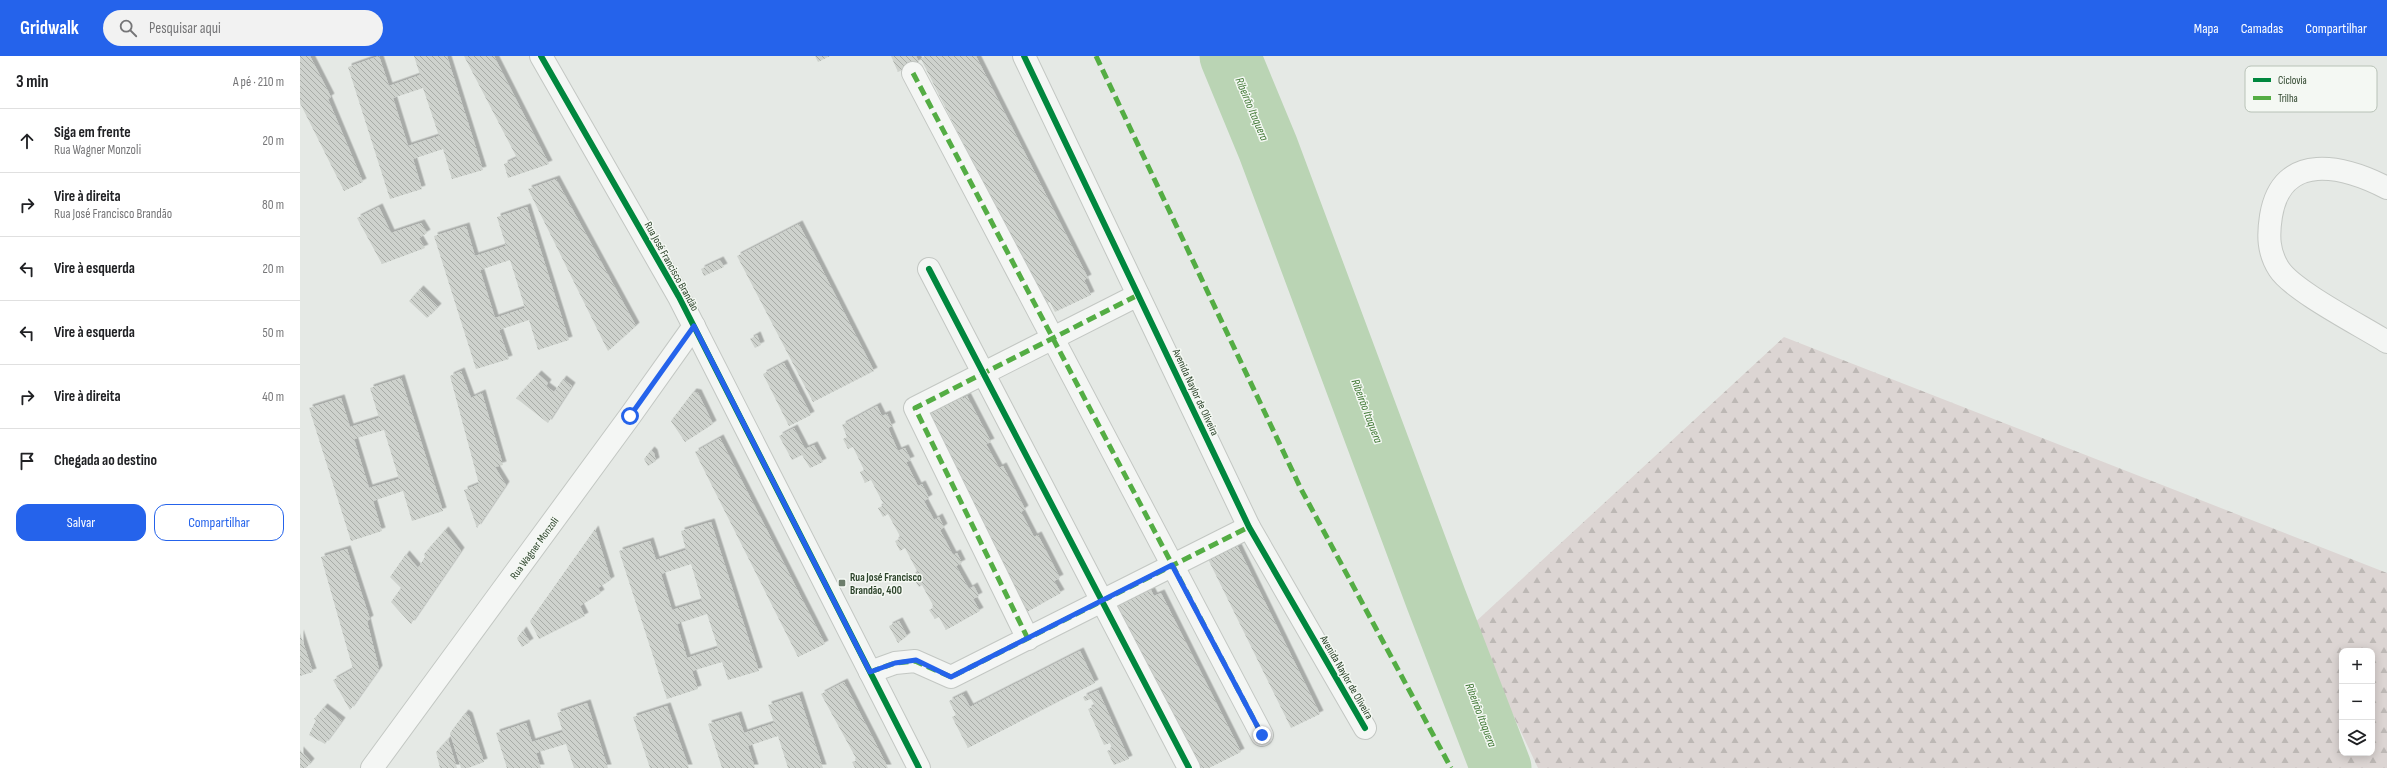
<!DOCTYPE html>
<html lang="pt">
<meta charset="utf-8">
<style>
body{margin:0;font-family:"Sofia Sans Condensed",sans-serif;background:#f2f2f2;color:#202124}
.controls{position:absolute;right:12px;bottom:12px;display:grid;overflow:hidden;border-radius:8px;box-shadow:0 2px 10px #0003}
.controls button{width:36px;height:36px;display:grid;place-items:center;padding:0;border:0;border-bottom:1px solid #e0e0e0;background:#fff;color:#202124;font:20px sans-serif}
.stop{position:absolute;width:12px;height:12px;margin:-9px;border:3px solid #2563eb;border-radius:50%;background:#fff}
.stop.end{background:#2563eb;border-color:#fff;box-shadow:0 1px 4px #0008}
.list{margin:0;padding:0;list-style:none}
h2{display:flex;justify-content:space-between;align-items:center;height:52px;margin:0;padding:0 16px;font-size:17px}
h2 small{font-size:13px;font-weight:400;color:#757577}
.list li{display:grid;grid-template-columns:26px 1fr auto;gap:12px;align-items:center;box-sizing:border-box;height:64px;padding:0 16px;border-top:1px solid #e0e0e0}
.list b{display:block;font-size:15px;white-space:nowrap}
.list p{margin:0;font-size:13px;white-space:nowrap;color:#757577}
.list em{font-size:13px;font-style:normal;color:#757577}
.actions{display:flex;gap:8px;padding:12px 16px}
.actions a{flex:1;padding:9px 0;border:1px solid #2563eb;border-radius:12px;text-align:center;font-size:14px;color:#2563eb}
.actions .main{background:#2563eb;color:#fff}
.icon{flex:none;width:22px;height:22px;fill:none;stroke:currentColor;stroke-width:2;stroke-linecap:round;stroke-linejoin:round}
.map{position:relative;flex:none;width:2087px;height:712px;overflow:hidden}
header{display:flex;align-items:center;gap:24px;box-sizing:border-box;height:56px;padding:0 20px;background:#2563eb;color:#fff}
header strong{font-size:19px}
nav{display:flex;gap:22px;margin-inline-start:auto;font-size:14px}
.search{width:280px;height:36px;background:#f2f2f2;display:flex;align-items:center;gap:10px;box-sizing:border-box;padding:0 14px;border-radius:22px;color:#757577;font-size:15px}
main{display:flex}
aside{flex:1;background:#fff}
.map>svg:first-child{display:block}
.forest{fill:url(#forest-firs);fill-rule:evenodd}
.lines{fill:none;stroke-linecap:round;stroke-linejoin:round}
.river{stroke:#bad4b4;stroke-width:61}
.building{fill:url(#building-back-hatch);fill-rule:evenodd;filter:url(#shadow)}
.minor-casing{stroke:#c3c7c3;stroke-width:24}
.minor{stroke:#f4f6f4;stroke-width:22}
.quiet{stroke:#54ad44;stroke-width:5;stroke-dasharray:10 5;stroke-linecap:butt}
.cycleway-casing{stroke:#f4f8f3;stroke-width:8}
.cycleway{stroke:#00873e;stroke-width:6}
.route{stroke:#2563eb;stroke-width:5}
.poi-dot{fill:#6d7e6c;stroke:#f4f8f3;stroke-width:1.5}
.labels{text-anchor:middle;stroke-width:3;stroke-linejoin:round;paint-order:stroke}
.street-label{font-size:11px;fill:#2d442b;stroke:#f4f8f3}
.poi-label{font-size:11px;font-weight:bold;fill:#2d442b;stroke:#f4f8f3;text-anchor:start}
.water-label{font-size:12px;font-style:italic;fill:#407835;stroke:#f4f8f3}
.key{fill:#f4f8f3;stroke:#b8c2b7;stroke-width:1}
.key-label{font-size:11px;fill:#2d442b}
</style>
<header>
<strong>Gridwalk</strong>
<div class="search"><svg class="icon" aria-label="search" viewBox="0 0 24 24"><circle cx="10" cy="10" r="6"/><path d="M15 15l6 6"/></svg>Pesquisar aqui</div>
<nav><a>Mapa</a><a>Camadas</a><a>Compartilhar</a></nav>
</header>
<main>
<aside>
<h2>3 min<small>A pé · 210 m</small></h2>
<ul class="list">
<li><svg class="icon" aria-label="ahead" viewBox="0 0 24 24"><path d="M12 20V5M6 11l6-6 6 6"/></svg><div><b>Siga em frente</b><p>Rua Wagner Monzoli</p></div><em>20 m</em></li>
<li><svg class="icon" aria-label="right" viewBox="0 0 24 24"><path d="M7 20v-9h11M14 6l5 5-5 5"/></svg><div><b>Vire à direita</b><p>Rua José Francisco Brandão</p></div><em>80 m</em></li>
<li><svg class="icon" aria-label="left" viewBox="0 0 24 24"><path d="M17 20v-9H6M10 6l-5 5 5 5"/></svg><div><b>Vire à esquerda</b></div><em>20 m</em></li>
<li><svg class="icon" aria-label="left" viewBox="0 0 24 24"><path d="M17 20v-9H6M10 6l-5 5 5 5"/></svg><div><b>Vire à esquerda</b></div><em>50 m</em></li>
<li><svg class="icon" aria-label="right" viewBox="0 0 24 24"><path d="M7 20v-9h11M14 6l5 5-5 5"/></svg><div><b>Vire à direita</b></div><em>40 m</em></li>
<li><svg class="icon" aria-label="arrive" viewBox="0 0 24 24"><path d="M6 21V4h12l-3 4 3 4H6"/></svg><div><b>Chegada ao destino</b></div></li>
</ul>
<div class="actions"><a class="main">Salvar</a><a>Compartilhar</a></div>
</aside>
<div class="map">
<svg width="2087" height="712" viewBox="0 0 2087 712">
<defs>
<pattern id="forest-firs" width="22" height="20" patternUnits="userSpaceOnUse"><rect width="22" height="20" fill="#dcd5d3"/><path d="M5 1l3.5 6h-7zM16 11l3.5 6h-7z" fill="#bdb8b5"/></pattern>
<pattern id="building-back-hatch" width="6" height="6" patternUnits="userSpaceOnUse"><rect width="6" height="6" fill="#ced2cd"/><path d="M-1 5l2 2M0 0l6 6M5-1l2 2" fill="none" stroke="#a8aca7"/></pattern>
<filter id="shadow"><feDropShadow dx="3.5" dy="-3.5" stdDeviation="0" flood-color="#0004"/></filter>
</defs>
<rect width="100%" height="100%" fill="#e5e9e5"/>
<path class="forest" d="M1484 281 2087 517V712H1238L1171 570ZM2042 595H2072V697H2042Z"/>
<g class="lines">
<polyline class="river" points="930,0 968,92 1136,543 1201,712"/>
</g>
<g class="building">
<polygon points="0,0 10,0 31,41 28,43 63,126 44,135 0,47"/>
<path d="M79 0 89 30 120 19 114 0H147L183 114 152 123 143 93 113 103 122 133 90 143 48 11ZM123 32 139 80 108 90 93 42Z"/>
<polygon points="164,0 194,0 249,108 208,122 204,108 217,102"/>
<polygon points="515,0 530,0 518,6"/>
<polygon points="591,0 616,0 619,6 598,16"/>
<polygon points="625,0 676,0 788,222 784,224 791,239 755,256 750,246 744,248 621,3"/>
<polygon points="256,123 336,270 308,295 228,133"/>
<polygon points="79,151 91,177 121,167 127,177 119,182 125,192 82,208 57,162"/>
<path d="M227 151 269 284 238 294 229 264 199 274 209 303 176 313 134 180 166 170 175 200 206 190 197 161ZM210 204 225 252 195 262 180 214Z"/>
<polygon points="499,168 574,315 513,346 437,200"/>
<polygon points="420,204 424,211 404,220 401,213"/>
<polygon points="120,233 138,251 127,262 109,245"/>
<polygon points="457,279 461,289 455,292 450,283"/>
<polygon points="484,307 511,359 489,370 463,318"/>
<polygon points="161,315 171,342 182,337 203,409 195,411 206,429 177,472 164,434 179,428 150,320"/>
<polygon points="238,318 248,327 246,330 254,336 263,323 272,330 248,367 216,342"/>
<path d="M101 322 143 455 112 465 103 435 73 445 82 475 51 485 9 352 41 342 50 371 79 362 70 332ZM84 374 99 423 69 432 54 383Z"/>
<polygon points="658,332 663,343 667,340 691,386 686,388 699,412 703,410 725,453 721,456 734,481 738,479 760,522 754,525 761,537 727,556 622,351"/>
<polygon points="393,336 398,337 413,368 385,386 371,365"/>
<polygon points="577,350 582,360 587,358 592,370 588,372 598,395 605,392 611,404 606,406 618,430 622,428 629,442 624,445 634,464 639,461 644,471 640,474 653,499 657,497 662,507 656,510 669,533 674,530 679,540 673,543 680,555 646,574 639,561 635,563 629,554 634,551 622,529 619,531 612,520 618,517 605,492 600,495 595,485 601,482 588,458 583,461 578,452 584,449 571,424 565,427 560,416 564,414 553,391 548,393 543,383 547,381 542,369"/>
<polygon points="494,372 505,393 514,389 523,406 510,412 502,399 492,404 479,380"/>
<polygon points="420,382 525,588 498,601 395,396"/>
<polygon points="351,394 354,397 356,405 348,410 344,403"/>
<path d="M411 466 459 615 428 624 422 606 392 615 398 633 367 643 319 495 350 485 356 504 386 494 381 475ZM391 508 402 545 372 554 361 518ZM407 558 418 592 387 602 377 568Z"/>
<polygon points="295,473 311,524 298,532 301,537 280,550 285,560 239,583 230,565"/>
<polygon points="145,474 161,495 111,568 91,546 101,532 90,521 106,498 118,512 125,501 124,498"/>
<polygon points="935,485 1020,658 991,672 907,501"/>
<polygon points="47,493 70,563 67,565 79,613 50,654 33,624 53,613 21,501"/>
<polygon points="849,530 854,540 861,537 941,696 909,712 894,712 813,548"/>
<polygon points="599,565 607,580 598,587 589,570"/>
<polygon points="223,574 230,586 222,591 217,582"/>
<polygon points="0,577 13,616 0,620"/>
<polygon points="780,595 795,627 668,692 652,661 656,659 649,645 663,638 670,651"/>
<polygon points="544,626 578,692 588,712 555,712 552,706 557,704 521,638"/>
<polygon points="798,634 829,703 814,709 807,695 812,693 810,687 804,689 788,653 795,650 791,643 785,645 783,641"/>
<polygon points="499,639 523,712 488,712 478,680 448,690 455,712 422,712 408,668 438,659 444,677 474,667 468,649"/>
<polygon points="287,647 308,712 274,712 266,688 236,697 241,712 207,712 196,677 226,667 232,686 263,676 257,657"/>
<polygon points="367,650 389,712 350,712 333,661"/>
<polygon points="24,651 42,665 25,688 9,679 16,664 14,663"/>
<polygon points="165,657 169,660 184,706 168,712 161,712 150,677"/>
<polygon points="148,683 157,712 140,712 136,696"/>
<polygon points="0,694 11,706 6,712 0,712"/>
</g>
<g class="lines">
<defs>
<g id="minor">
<polyline points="241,0 379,241 619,712"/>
<polyline points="724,0 949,471 1065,672"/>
<polyline points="613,17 962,679"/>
<path d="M2087 132C2044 110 1982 94 1971 160 1968 179 1968 196 1979 213 1993 235 2062 270 2087 286"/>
<polyline points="629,213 889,712"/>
<polyline points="728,583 615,352 838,239"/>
<polyline points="570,616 595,607 615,605 651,621 949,471"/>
<polyline points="72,712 330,360 394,270"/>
</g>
</defs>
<use href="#minor" class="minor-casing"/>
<use href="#minor" class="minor"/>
<g class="quiet">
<polyline points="796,0 1001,433 1151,712"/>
<polyline points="613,17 962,679"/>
<polyline points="728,583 615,352 838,239"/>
<polyline points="570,616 595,607 615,605 651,621 949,471"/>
</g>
<defs>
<g id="cycleway">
<polyline points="241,0 379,241 619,712"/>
<polyline points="724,0 949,471 1065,672"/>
<polyline points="629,213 889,712"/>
</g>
</defs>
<use href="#cycleway" class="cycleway-casing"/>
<use href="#cycleway" class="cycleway"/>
</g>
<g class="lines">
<polyline class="route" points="330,360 394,270 570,616 595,607 616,604 651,621 872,509 962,679"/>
</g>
<rect class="poi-dot" x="538" y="523" width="8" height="8" rx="2"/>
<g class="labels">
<g class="street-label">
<text transform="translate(372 210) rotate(61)" y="4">Rua José Francisco Brandão</text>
<text transform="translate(896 336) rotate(65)" y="4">Avenida Naylor de Oliveira</text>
<text transform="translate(234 492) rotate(-54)" y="4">Rua Wagner Monzoli</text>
<text transform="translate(1047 621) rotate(60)" y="4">Avenida Naylor de Oliveira</text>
</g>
<g class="poi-label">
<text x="550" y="525">Rua José Francisco<tspan x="550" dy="13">Brandão, 400</tspan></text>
</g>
<g class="water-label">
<text transform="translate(952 53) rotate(67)" y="4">Ribeirão Itaquera</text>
<text transform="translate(1067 355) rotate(69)" y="4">Ribeirão Itaquera</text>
<text transform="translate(1181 659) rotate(69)" y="4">Ribeirão Itaquera</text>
</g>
</g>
<rect x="1945" y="10" width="132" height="46" rx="6" class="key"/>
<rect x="1953" y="22" width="18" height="4" fill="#00873e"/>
<rect x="1953" y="40" width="18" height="4" fill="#54ad44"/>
<g class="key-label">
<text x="1978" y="28">Ciclovia</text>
<text x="1978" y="46">Trilha</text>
</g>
</svg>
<div class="controls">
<button>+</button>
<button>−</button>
<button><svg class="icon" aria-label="layers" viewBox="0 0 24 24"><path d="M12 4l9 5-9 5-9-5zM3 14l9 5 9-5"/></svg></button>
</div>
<div class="stop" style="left:330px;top:360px"></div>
<div class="stop end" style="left:962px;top:679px"></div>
</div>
</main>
